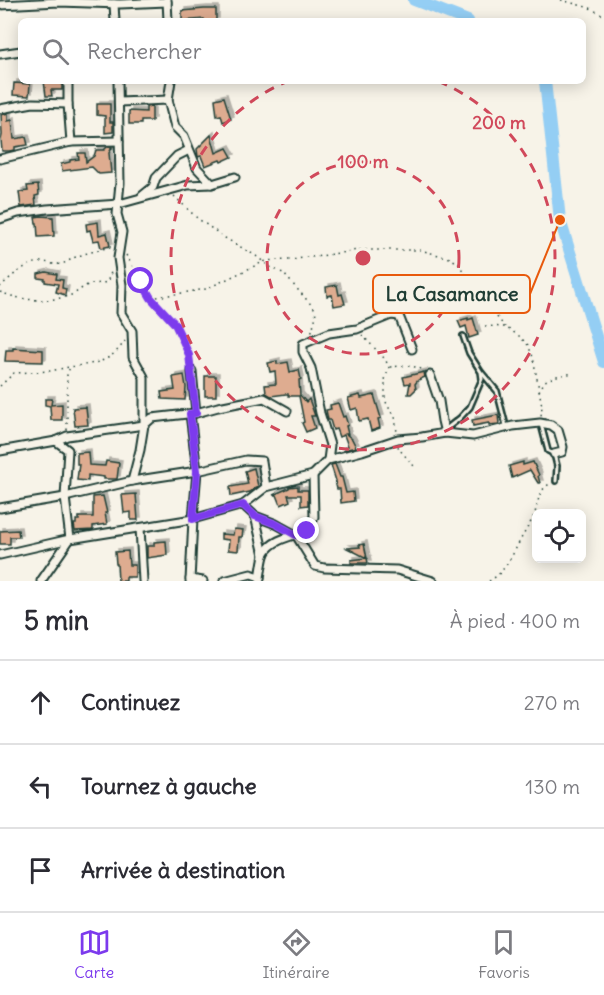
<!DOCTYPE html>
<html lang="fr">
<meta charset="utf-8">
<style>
body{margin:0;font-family:Delius,sans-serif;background:#f2f2f3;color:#2b2b33}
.controls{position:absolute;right:18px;bottom:18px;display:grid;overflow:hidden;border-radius:9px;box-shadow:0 3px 15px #0003}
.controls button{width:54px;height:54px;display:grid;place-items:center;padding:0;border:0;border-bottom:2px solid #e1e1e2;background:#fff;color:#2b2b33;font:30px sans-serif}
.stop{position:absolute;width:18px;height:18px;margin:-14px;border:4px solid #7c3aed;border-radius:50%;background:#fff}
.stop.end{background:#7c3aed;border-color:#fff;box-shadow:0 2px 6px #0008}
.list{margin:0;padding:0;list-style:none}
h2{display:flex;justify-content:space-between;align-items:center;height:78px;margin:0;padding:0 24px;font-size:26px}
h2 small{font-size:20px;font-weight:400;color:#7c7c81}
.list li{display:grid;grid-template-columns:39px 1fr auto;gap:18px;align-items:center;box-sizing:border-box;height:84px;padding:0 24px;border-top:2px solid #e1e1e2}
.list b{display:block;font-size:22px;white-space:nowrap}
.list em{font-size:20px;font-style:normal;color:#7c7c81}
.icon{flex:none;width:33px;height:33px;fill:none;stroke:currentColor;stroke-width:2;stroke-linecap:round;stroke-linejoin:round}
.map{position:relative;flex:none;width:604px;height:581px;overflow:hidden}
.search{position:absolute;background:#fff;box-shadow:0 3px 15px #0003;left:18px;right:18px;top:18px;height:66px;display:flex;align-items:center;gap:15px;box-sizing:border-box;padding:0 21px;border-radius:9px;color:#7c7c81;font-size:22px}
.sheet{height:330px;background:#fff}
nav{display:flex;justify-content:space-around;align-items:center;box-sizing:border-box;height:84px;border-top:2px solid #e1e1e2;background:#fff;font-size:16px;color:#7c7c81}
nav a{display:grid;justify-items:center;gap:3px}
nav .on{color:#7c3aed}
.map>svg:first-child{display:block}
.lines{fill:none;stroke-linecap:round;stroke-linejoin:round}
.river{stroke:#94cef4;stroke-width:12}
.building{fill:#deac90;stroke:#1f3d34;stroke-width:1.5;filter:url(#shadow)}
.lane-casing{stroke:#1f3d34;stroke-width:8}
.street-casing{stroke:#1f3d34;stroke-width:11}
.path{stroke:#1f3d34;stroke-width:1.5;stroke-dasharray:1.5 4.5;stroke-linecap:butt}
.lane{stroke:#f7f3e8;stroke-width:3}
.street{stroke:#f7f3e8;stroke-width:7}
.route{stroke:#7c3aed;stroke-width:8}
.ring{fill:none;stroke:#d1495b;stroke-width:3;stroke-dasharray:10 8}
.centre{fill:#d1495b;stroke:#f7f3e8;stroke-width:3}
.ring-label{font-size:18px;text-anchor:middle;font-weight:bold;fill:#d1495b;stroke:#f7f3e8;stroke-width:4.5;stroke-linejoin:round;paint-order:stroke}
.leader{fill:none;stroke:#e8590c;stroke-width:2}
.callout-dot{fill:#e8590c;stroke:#f7f3e8;stroke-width:2}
.callout{fill:#f7f3e8;stroke:#e8590c;stroke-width:2}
.callout-label{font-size:20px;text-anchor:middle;font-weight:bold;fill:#1f3d34}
</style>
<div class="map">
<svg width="604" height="581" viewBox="0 0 604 581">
<defs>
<filter id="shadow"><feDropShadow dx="3" dy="-3" stdDeviation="0" flood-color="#0004"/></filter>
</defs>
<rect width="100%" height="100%" fill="#f7f3e8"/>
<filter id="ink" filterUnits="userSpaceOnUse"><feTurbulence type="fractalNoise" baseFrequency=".0167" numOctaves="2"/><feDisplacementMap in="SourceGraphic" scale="12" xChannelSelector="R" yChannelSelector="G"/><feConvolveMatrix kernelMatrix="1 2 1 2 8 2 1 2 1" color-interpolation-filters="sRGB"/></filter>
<g filter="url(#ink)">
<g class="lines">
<g class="river">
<polyline points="414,0 468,21"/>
<polyline points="545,81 560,220 604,362"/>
</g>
</g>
<g class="building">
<polygon points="204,9 216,9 216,21 205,21 204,19 182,21 182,11"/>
<polygon points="44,81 62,81 62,90 51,90 52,96 46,96"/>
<polygon points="14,83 30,84 29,96 13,95"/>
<polygon points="224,97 231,119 223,122 221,115 217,116 215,99"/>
<polygon points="97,104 110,104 110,122 113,122 113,132 105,133 105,116 97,115"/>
<polygon points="152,106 152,121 141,121 141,124 129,124 129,111 146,112 146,107"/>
<polygon points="8,113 8,121 12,120 14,139 26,137 28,145 15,147 15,150 9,151 2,151 1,140 2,135 1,115"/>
<polygon points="211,135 216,153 227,148 232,157 221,162 220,160 205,166 201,156 198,157 197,149"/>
<polygon points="107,147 112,147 112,148 109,153 111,173 99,174 92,167 62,171 61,164 70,162 70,160 79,159 78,153 85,153 86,162 94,156 96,150 104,150"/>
<polygon points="38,185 39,195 35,196 36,205 21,207 19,192 28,191 27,186"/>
<polygon points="41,216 53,217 54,236 38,237 37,223 36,223 35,217"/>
<polygon points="98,222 99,235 107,233 110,246 101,248 99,240 93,241 90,230 87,231 86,224"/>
<polygon points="46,272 57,274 56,279 63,280 62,288 66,289 65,295 56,292 58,284 45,282 45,279 38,278 38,274"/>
<polygon points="337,285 339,295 342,294 345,304 334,306 332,295 327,296 326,287"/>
<polygon points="468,318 468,320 473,318 478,335 469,338 466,326 461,328 458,321"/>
<polygon points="13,348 43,350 43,362 5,361 6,350 13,350"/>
<polygon points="277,361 277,364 288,362 290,372 299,370 301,379 299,380 300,395 306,402 309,399 315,416 311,416 315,428 306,432 302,423 304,422 299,396 288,396 288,394 286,394 271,396 266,393 265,385 276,384 275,371 270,372 268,363"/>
<polygon points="424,372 425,377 418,380 415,384 416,389 411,394 408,394 410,383 405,384 403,377"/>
<polygon points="184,375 186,387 185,400 162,399 161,392 175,390 173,377"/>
<rect x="205" y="376" width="11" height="20"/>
<polygon points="360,395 361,398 374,395 381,418 378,419 380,428 371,431 368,419 359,421 357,408 351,410 348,398"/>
<polygon points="45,399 52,399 51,405 62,404 62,420 51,420 50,406 45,405"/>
<polygon points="338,403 343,417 345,416 348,425 346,426 348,434 346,434 352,439 356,447 344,450 345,447 348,446 344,435 339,437 336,429 333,430 330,420 328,420 326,410 331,409 330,405"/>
<polygon points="86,407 88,425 75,426 73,408"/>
<polygon points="498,415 499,424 489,425 489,423 473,426 472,420"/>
<polygon points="88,452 89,465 105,466 106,461 119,463 117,479 104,479 104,477 88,475 88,481 77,480 79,464 77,464 77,453"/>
<polygon points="523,462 523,465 533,462 539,475 538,476 540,483 538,483 530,470 512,478 509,466"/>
<polygon points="335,464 340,477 342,477 346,493 353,492 354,501 341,503 340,489 337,489 335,481 336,481 331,465"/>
<polygon points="254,468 258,486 250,492 231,496 230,487 248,484 245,471"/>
<polygon points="298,486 298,490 308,490 308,505 301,506 301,495 288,495 290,501 281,505 277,495 273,495 289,488 289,487"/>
<polygon points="136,494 138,520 131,520 131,512 124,513 122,495"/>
<polygon points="103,496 107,513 105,513 107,524 93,526 93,530 75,531 74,524 76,524 76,520 79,520 79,517 93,517 93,497"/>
<polygon points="234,529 243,530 242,537 239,537 238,551 228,550 229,540 221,539 221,534 233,535"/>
<polygon points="18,530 19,537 10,537 10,544 0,544 0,531"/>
<polygon points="166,541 167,555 147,558 147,546 154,546 154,542"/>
<polygon points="364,544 368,563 351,563 351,560 367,558 347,548 360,547 359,545"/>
<polygon points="128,551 129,565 135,565 135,577 126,577 126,581 118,581 117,564 116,564 115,552"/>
</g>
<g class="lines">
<defs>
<g id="lane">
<polyline points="482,373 497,391 506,426"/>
<polyline points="541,424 548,451 554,454 557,466 556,481"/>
<polyline points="446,429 460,418 470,407 482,379 481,372 469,353 463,336"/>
</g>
<g id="street">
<polyline points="167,0 168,21"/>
<polyline points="114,4 115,21"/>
<polyline points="0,5 59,2 120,4 167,2"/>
<polyline points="0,54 21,51"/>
<polyline points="68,81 68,104 71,142"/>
<polyline points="171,81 168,100 175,127 184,136 197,168 212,184"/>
<polyline points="119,102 168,100"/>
<polyline points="0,109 33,103 68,104"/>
<polyline points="0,159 71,142 119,141"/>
<polyline points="142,196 153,187 156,178 177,156 189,150"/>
<polyline points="0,219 18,213 47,209 119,204 188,185 212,184 235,177"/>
<polyline points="391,315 429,298 452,296"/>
<polyline points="192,371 196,413"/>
<polyline points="430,375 439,401 442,421 445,433"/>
<polyline points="56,441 67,436 144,425 144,377 133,357 132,331 121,313 122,285 118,258 122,232 117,214 120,183 118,81"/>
<polyline points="0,451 56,441 68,450 65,497 70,539 41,581"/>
<polyline points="328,460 330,445 320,413 311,368 303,352 303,344 329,333 357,329 391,315 399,316 412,349"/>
<polyline points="132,481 140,450 144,425 152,418 196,413 218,407 264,398 287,411"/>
<polyline points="243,505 255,516 264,555"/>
<polyline points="0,508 65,497 132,481 197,471 246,460 262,461 266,487"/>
<polyline points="255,516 276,524 296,535 315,566 324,568 397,570 433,581"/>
<polyline points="140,528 143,581"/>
<polyline points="0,555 70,539 193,519 243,505 266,487 313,475 328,460 362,451 398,439 422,437 445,433 473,436 513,426 540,423 551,425 558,430 563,447 562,452 554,454"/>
<path d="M260 577C262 569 262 560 265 553 272 539 293 536 307 531L314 517 313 475"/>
<polyline points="190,579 203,581"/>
<polyline points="190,581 193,519 197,471 190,414"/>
<polyline points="224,581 251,574 260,577 260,579"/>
</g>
</defs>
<use href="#lane" class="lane-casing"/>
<use href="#street" class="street-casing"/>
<g class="path">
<polyline points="561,0 590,8 604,16"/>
<polyline points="174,196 197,218 225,238 256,256 270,267 283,273 315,309 316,316 311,334"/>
<polyline points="126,255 151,298 175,324 183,341 189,355 190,364"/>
<path d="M0 287C12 276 27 261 45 262 49 263 54 265 59 264 66 264 70 259 76 257 88 252 101 250 113 246"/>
<path d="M0 292C22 301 48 303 71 295 77 293 82 287 88 285 93 283 100 284 107 282L112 270"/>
<path d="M151 298 206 289 263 262C272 259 280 261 289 260 298 260 305 256 314 257L358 250H420L450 258 458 263 475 290 505 327"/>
<polyline points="485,326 505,327 518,335 528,345 533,357 542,406 541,416"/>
<polyline points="362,335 385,359 389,367 385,380 385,400 389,408 395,416 397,433"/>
<path d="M390 367C402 366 416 364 426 372"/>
<polyline points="0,386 14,373 50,371 69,367"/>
<polyline points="539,391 545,381 557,376 574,373"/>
<path d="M67 430V375L70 367C95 363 109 364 125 341"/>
<polyline points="398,446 399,449 414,466"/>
<path d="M489 581C507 572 515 548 525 532 528 526 532 521 534 515 540 501 536 492 551 483"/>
</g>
<use href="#lane" class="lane"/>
<use href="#street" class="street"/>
</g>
</g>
<g class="lines" filter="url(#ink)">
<polyline class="route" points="141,281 151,298 175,324 183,341 189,355 196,413 190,414 197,471 193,519 243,505 255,516 276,524 296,535 307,531"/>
</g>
<g class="ring">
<circle cx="363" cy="258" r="96"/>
<path d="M438 81A192 192 0 1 1 288 81"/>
</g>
<circle cx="363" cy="258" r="9" class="centre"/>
<g class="ring-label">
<text x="499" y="129">200 m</text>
<text x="363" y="168">100 m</text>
</g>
<path class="leader" d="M560 220L530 294"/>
<circle class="callout-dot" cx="560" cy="220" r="6"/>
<rect class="callout" x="373" y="275" width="157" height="38" rx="6"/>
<g class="callout-label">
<text x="452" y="301">La Casamance</text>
</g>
</svg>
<div class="controls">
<button><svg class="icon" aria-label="locate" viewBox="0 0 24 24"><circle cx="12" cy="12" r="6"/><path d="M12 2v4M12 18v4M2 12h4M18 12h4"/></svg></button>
</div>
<div class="stop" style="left:141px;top:281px"></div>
<div class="stop end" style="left:307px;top:531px"></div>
<div class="search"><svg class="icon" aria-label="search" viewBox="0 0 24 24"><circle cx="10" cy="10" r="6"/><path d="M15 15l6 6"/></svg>Rechercher</div>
</div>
<section class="sheet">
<h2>5 min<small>À pied · 400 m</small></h2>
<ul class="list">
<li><svg class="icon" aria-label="ahead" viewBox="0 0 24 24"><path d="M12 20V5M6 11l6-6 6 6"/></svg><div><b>Continuez</b></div><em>270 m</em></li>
<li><svg class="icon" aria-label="left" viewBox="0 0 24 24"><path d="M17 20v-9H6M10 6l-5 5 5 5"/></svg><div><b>Tournez à gauche</b></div><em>130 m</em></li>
<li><svg class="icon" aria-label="arrive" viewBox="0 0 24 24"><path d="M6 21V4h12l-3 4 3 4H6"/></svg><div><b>Arrivée à destination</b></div></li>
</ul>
</section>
<nav>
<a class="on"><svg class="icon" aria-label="map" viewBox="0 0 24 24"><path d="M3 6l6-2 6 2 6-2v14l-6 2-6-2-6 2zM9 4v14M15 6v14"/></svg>Carte</a>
<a><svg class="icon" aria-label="directions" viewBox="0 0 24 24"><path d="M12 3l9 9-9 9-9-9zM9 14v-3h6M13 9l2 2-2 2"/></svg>Itinéraire</a>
<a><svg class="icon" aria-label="saved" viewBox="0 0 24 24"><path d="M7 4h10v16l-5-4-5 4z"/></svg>Favoris</a>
</nav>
